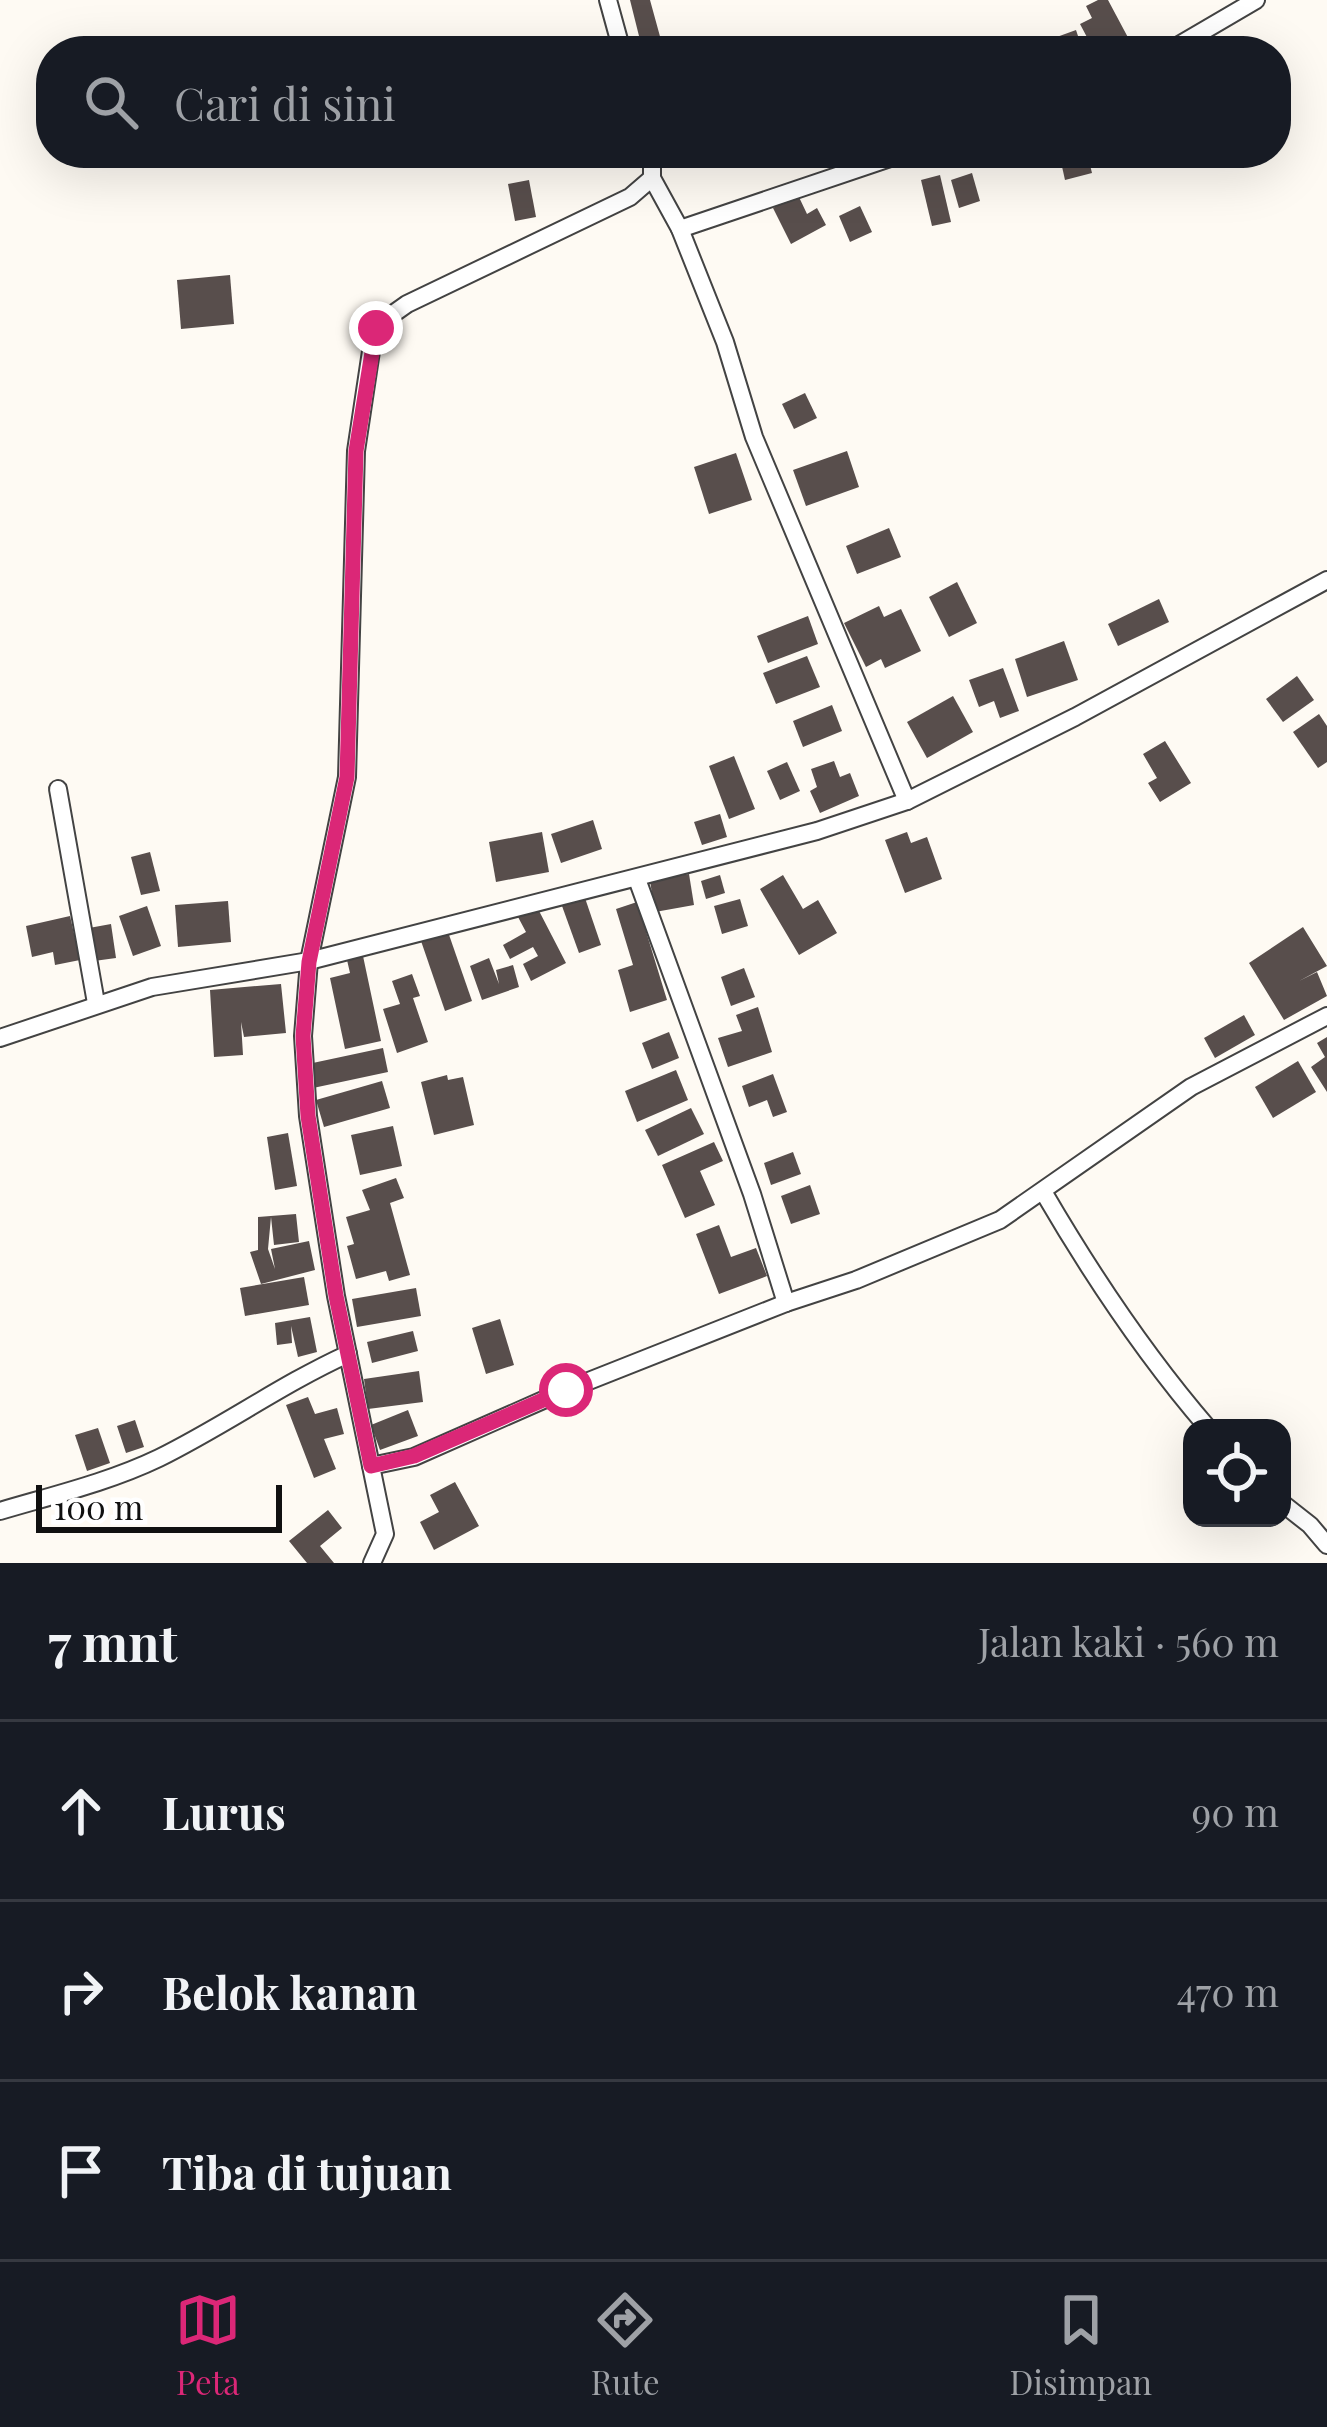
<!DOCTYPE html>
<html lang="id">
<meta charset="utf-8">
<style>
body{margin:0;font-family:"Playfair Display",serif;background:#242831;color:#f1f3f6}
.controls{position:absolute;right:36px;bottom:36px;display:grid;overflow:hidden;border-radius:24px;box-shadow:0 12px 48px #0002}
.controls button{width:108px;height:108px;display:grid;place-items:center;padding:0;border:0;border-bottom:3px solid #363941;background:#171b24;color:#f1f3f6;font:60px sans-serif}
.scale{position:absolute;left:36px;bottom:30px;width:246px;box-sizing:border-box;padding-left:12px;border:6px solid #101010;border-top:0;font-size:33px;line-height:42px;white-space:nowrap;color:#101010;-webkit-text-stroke:9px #fff;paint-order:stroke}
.stop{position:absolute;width:36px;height:36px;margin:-27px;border:9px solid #db2777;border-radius:50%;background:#fff}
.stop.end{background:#db2777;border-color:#fff;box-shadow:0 3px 12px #0008}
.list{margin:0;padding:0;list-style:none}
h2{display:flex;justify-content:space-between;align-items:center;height:156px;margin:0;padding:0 48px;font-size:51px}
h2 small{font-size:39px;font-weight:400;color:#9ea1a6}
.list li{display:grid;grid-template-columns:78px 1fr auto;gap:36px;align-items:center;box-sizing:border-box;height:180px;padding:0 48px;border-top:3px solid #363941}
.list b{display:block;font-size:45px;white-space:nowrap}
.list em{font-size:39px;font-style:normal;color:#9ea1a6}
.icon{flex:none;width:66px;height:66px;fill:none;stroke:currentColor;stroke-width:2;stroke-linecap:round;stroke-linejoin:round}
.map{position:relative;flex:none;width:1327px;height:1563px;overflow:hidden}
.search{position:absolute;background:#171b24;box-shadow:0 12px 48px #0002;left:36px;right:36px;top:36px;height:132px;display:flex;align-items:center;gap:30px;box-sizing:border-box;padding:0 42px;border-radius:48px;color:#9ea1a6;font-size:45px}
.sheet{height:696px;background:#171b24}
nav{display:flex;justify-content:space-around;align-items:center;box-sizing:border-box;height:168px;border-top:3px solid #363941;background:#171b24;font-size:33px;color:#9ea1a6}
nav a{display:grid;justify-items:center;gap:6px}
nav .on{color:#db2777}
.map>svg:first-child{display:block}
.building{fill:#584e4c}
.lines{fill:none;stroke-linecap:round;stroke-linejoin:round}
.minor-casing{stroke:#434343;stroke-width:20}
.minor{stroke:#fff;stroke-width:16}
.route{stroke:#db2777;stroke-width:15}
</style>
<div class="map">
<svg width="1327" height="1563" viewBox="0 0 1327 1563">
<rect width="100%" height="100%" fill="#fefaf3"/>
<g class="building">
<polygon points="630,0 650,0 664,51 639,51 636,42 640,40"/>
<polygon points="1098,0 1108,0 1132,45 1121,51 1105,51 1097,38 1089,41 1080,24 1092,18 1086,6"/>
<polygon points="1076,30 1083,51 1059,51 1054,38"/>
<polygon points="1059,153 1087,153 1092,173 1065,180"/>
<polygon points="972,173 980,201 959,208 951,180"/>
<polygon points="940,175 951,222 932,226 921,180"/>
<polygon points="529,180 536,217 515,221 508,184"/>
<polygon points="798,195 807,214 817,208 826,225 791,244 773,208"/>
<polygon points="860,206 872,232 850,242 839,216"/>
<polygon points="230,275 234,324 181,329 177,280"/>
<polygon points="805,393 817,418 794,429 782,404"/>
<polygon points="847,451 859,487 806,506 793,470"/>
<polygon points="736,453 752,500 709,514 694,467"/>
<polygon points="889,528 901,557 857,574 846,546"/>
<polygon points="957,582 977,623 949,637 929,597"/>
<polygon points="1159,599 1169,622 1118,646 1108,624"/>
<polygon points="879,606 884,617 901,609 921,651 885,668 881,659 866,667 844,623"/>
<polygon points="808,616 818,644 768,663 757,636"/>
<polygon points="1064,641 1078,680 1027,697 1015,659"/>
<polygon points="807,656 820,687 776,704 763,673"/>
<polygon points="1003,668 1019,711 1000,718 994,701 979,707 969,680"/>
<polygon points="1297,676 1314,700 1283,722 1266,699"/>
<polygon points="953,696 973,732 927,758 907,722"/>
<polygon points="832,705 842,731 803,747 793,721"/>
<polygon points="1319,714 1327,726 1327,762 1318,768 1293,732"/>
<polygon points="1165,741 1191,783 1160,802 1148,783 1157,778 1143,754"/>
<polygon points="734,756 755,809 729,819 709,766"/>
<polygon points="834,761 840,777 850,773 859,796 820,813 810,791 817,787 811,769"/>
<polygon points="787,762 800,791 780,800 767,771"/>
<polygon points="720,814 727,837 702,845 694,822"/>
<polygon points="593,820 602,849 561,863 551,834"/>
<polygon points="542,832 549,872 496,882 489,842"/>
<polygon points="907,832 911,843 927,837 942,879 905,893 885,840"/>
<polygon points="150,852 160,891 141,895 131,857"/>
<polygon points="689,874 694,905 655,912 650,881"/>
<polygon points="720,875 725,893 706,899 701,881"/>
<polygon points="783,875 803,909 818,900 837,933 799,955 760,889"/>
<polygon points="585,898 601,945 579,953 562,906"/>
<polygon points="740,899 748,926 722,934 714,906"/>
<polygon points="228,901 231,942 178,947 175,905"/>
<polygon points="637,902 667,1000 630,1012 618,970 633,965 616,909"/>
<polygon points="147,906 161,946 133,956 119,916"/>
<polygon points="537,907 566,963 531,981 523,964 538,956 533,947 510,959 503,945 526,932 518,917"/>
<polygon points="70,916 80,960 55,965 53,952 32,957 26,926"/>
<polygon points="111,924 116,958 94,961 89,928"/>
<polygon points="1303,927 1327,966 1299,981 1317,972 1327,996 1284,1020 1249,963"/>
<polygon points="447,929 472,1001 445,1011 420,938"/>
<polygon points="363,956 381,1041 345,1049 330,978 350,973 347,960"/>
<polygon points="489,958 499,984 496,970 513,965 519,987 482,1000 470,966"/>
<polygon points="744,968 755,997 731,1006 721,977"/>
<polygon points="412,974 420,996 413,998 428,1042 397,1053 383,1009 400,1004 392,981"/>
<polygon points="281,984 286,1033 244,1037 241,1022 243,1055 214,1057 210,990"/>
<polygon points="758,1007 772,1052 728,1067 718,1038 742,1031 736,1015"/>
<polygon points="1244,1015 1255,1035 1215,1058 1204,1038"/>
<polygon points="669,1032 679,1058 652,1069 642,1043"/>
<polygon points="1327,1037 1327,1092 1311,1067 1325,1057 1317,1043"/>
<polygon points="383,1048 388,1072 313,1088 308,1064"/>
<polygon points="1298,1061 1316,1092 1273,1118 1255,1087"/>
<polygon points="676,1070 688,1100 637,1122 625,1091"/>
<polygon points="773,1074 787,1112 773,1117 767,1100 749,1107 742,1086"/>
<polygon points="447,1075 448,1080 463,1077 474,1125 434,1135 421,1082"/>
<polygon points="382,1081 390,1108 324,1127 316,1100"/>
<polygon points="691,1108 704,1134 658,1156 645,1130"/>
<polygon points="393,1126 402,1166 360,1175 351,1135"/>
<polygon points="288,1133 297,1186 275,1190 267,1137"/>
<polygon points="714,1142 723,1161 700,1171 715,1205 685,1218 662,1165"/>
<polygon points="793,1152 801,1174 771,1185 764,1163"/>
<polygon points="396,1178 404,1198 390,1203 410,1275 389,1281 386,1271 356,1279 347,1246 354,1244 346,1217 370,1210 362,1190"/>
<polygon points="810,1185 820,1214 791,1224 781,1196"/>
<polygon points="296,1214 299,1242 274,1245 271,1217 268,1249 275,1269 271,1249 309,1241 315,1270 261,1284 250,1252 258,1250 258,1217"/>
<polygon points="719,1225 731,1257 756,1248 767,1276 719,1294 696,1234"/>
<polygon points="304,1277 309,1305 245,1316 240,1288"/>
<polygon points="416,1288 421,1316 357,1327 352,1299"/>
<polygon points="310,1317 317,1352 298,1357 291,1326 292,1343 277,1345 275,1323"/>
<polygon points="500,1319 514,1365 486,1374 472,1328"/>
<polygon points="413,1331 418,1351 372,1363 367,1342"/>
<polygon points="419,1371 423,1402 368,1409 364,1379"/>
<polygon points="308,1397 315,1414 337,1408 344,1434 324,1439 336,1469 314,1478 286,1405"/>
<polygon points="408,1410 418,1436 380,1450 371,1425"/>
<polygon points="135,1420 144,1447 126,1453 117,1426"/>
<polygon points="98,1428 110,1463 87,1471 75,1435"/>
<polygon points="455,1482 479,1526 434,1550 420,1522 439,1512 430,1495"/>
<polygon points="328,1510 342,1528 320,1546 334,1563 307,1563 289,1541"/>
</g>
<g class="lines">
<defs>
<g id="minor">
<polyline points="608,0 622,51"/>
<polyline points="1169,51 1256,0"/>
<polyline points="652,178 680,229 725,342 754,437 907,801"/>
<polyline points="680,229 905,153"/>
<polyline points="58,789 96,1003"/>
<polyline points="637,879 752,1194 786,1303"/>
<polyline points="0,1038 152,987 309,961 817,831 907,801 1075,717 1327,580"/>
<path d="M1044 1193C1093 1277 1145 1355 1208 1428"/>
<polyline points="371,1466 414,1457 566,1390 786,1303 856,1280 1000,1220 1191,1087 1327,1016"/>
<polyline points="1282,1503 1310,1525 1327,1545"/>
<path d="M0 1511C54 1495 109 1482 159 1458 224 1426 282 1384 348 1354"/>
<polyline points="372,1563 385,1534 336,1296 308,1116 303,1036 309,961 347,777 356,451 373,338 383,321 407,304 630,197 652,178 652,153"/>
</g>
</defs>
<use href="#minor" class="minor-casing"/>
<use href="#minor" class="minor"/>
</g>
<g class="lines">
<polyline class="route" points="376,328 356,451 347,777 309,962 303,1036 308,1116 336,1296 371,1466 414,1456 566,1390"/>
</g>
</svg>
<div class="controls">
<button><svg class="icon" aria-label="locate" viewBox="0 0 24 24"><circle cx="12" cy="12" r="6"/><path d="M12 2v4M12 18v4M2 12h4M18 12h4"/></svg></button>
</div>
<div class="scale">100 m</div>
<div class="stop" style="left:566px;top:1390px"></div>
<div class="stop end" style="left:376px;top:328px"></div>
<div class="search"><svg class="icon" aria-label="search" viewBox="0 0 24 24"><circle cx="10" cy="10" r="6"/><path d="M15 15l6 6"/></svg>Cari di sini</div>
</div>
<section class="sheet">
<h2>7 mnt<small>Jalan kaki · 560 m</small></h2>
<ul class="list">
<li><svg class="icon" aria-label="ahead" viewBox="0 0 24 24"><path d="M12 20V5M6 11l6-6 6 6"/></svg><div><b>Lurus</b></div><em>90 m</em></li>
<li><svg class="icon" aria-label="right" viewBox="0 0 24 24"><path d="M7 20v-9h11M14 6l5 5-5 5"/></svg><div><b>Belok kanan</b></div><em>470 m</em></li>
<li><svg class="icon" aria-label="arrive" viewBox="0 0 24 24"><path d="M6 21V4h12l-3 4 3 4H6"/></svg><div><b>Tiba di tujuan</b></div></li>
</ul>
</section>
<nav>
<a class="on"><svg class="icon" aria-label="map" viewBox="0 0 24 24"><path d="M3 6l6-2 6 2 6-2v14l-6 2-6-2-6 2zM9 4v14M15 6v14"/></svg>Peta</a>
<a><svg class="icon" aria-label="directions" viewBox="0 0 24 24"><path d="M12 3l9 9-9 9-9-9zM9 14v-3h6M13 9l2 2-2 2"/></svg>Rute</a>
<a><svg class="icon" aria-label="saved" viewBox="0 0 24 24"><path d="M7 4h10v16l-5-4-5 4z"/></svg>Disimpan</a>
</nav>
